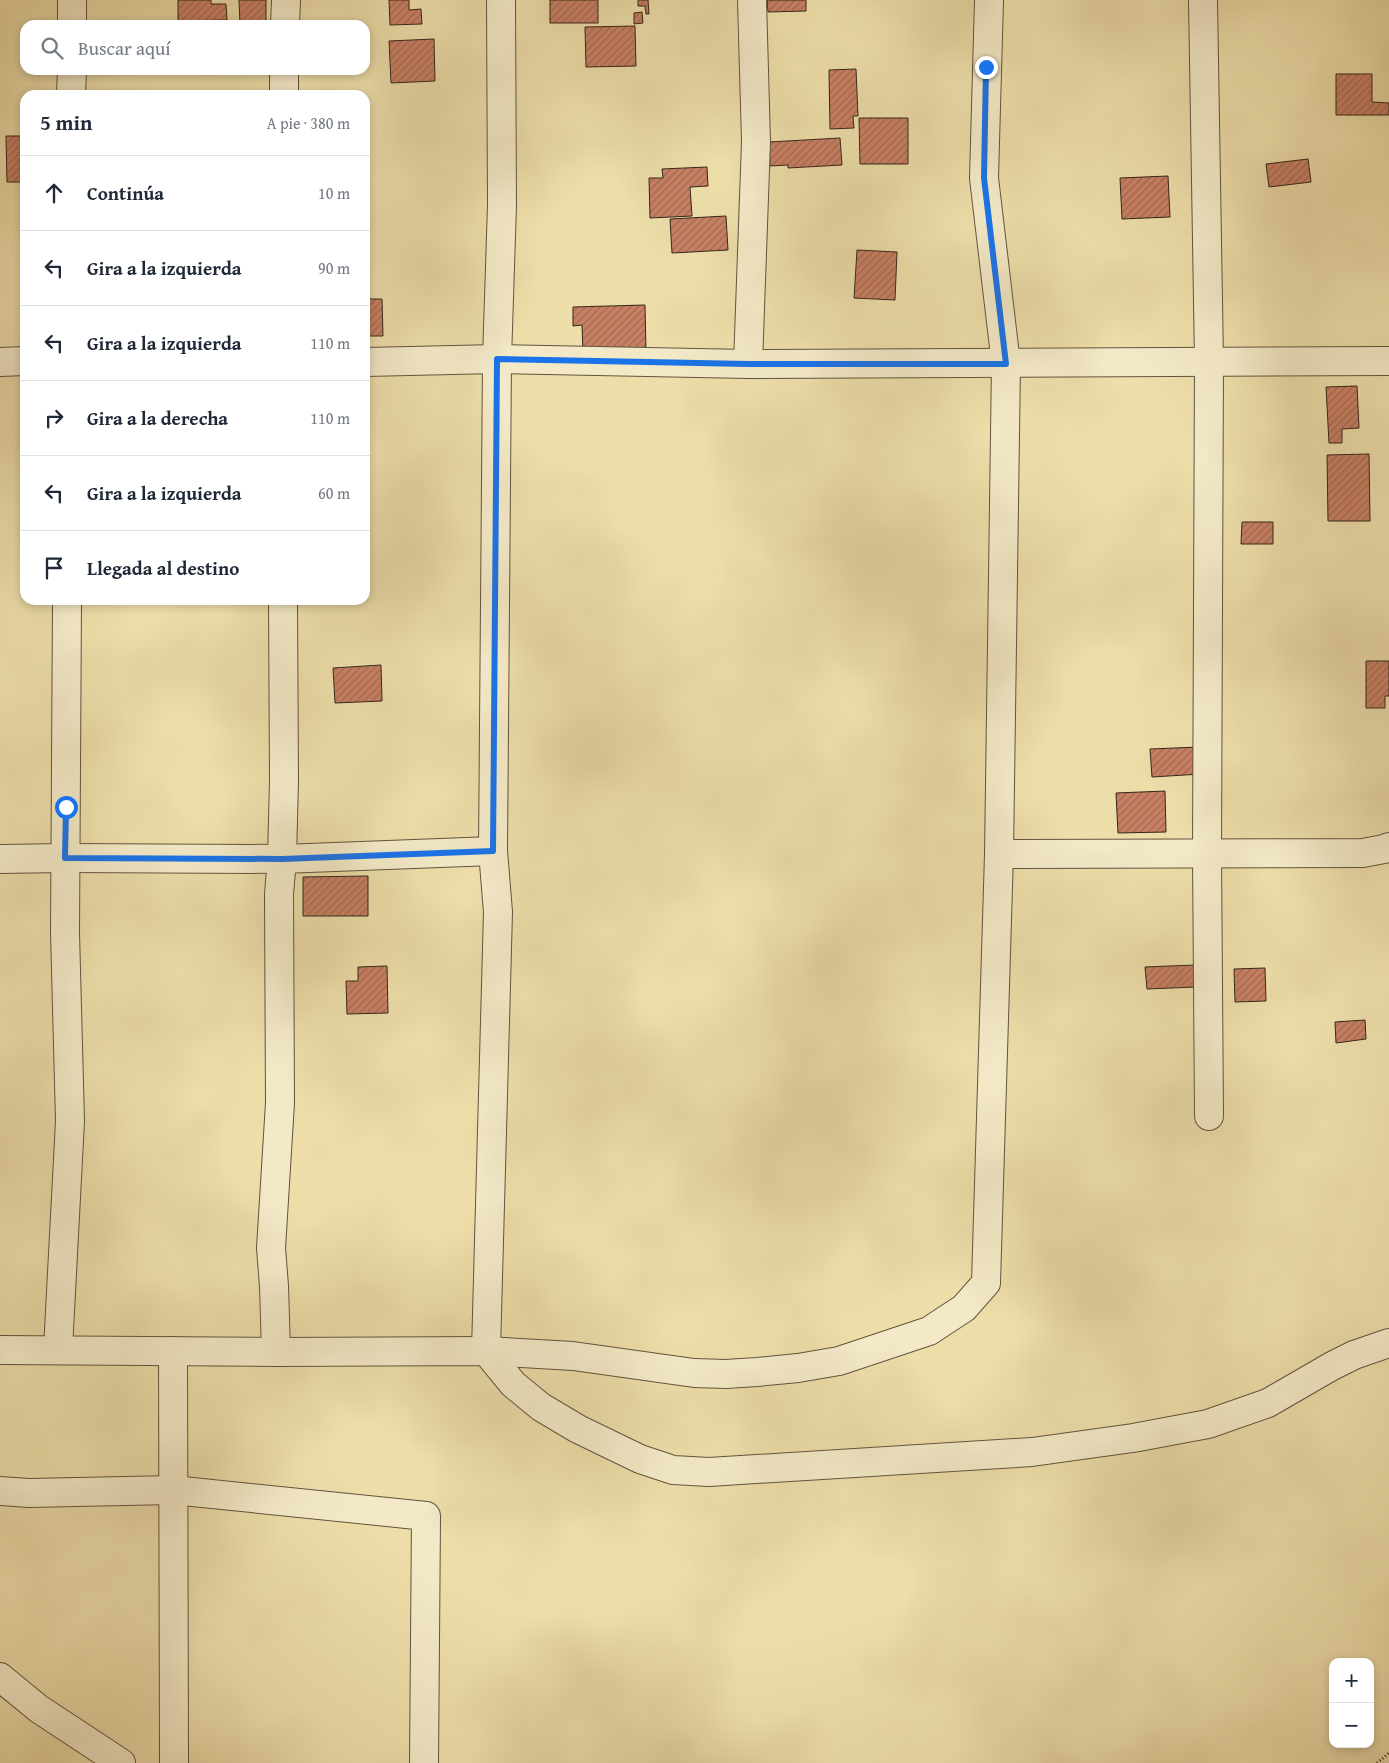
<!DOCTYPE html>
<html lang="es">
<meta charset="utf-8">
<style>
body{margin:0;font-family:"Gentium Book Plus",serif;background:#f6f6f7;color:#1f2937}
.controls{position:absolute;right:15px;bottom:15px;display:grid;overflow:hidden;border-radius:10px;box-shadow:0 2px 8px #0003}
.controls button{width:45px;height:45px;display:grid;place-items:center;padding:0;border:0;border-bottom:1px solid #e0e1e3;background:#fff;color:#1f2937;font:25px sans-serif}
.stop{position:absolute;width:15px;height:15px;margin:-11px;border:4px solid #1a73e8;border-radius:50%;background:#fff}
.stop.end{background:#1a73e8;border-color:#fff;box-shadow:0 1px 5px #0008}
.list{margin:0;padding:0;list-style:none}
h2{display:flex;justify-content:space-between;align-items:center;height:65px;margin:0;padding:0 20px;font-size:21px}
h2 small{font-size:16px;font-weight:400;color:#747a83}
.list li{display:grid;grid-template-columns:32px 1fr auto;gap:15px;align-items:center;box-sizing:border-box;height:75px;padding:0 20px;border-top:1px solid #e0e1e3}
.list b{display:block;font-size:19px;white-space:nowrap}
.list em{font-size:16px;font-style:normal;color:#747a83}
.icon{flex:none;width:28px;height:28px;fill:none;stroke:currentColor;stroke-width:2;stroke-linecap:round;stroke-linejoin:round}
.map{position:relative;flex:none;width:1389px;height:1763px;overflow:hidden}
.search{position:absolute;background:#fff;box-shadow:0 2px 8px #0003;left:20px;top:20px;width:350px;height:55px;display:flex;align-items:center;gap:12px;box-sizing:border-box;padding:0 18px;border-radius:15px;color:#747a83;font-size:19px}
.panel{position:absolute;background:#fff;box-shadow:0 2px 8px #0003;left:20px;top:90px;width:350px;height:515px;border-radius:15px}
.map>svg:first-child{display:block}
.building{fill:url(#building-hatch);stroke:#342719}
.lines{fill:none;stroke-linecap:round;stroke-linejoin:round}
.minor-casing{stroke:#62543d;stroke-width:30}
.path{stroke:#342719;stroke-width:3;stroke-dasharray:1 2.5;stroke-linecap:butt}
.minor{stroke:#f3e9c7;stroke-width:28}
.route{stroke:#1a73e8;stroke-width:6}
</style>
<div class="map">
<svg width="1389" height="1763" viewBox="0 0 1389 1763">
<defs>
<pattern id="building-hatch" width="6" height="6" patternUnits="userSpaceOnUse" patternTransform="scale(1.25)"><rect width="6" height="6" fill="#c88064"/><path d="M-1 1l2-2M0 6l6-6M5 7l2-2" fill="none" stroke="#a36952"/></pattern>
</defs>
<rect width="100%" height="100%" fill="#ecdda9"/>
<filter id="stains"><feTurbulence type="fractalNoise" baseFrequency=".004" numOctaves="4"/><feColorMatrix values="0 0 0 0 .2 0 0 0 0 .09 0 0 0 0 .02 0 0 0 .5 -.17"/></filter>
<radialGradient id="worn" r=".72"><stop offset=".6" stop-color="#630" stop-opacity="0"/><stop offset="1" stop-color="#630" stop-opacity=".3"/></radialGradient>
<g class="building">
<polygon points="178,0 211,0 211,4 226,4 227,20 178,21"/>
<polygon points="239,0 266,0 266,25 240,25"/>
<polygon points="389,0 409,0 409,10 421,9 422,24 390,25"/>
<rect x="550" y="0" width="48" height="23"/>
<polygon points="638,0 648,0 649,14 646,14 645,6 638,6"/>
<polygon points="767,0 806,0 806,11 768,12"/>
<polygon points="642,12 643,23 634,24 634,13"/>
<polygon points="635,26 636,66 586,67 585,27"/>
<polygon points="434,39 435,81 391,83 389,41"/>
<polygon points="856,69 858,116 853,116 854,128 830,129 829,70"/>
<polygon points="1336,74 1372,74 1372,102 1389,103 1389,115 1336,115"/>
<polygon points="859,118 908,118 908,164 860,164"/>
<polygon points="6,136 25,136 25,182 7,182"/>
<polygon points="840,138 842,165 788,168 788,165 770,166 769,142"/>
<polygon points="1308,159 1311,182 1269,187 1266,164"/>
<polygon points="707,167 708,186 690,187 692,216 650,218 649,178 663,178 662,169"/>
<polygon points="1168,176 1170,217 1122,219 1120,178"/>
<polygon points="726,216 728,250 672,253 670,219"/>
<polygon points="857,250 897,252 895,300 854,298"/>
<polygon points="365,299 382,299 383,336 365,336"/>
<polygon points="645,305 646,352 583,354 582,325 573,326 573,307"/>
<polygon points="1357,386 1359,428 1342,429 1342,443 1329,443 1326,387"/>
<polygon points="1369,454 1370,521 1328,521 1327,455"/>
<polygon points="1242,522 1273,522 1273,544 1241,544"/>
<polygon points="176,600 195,600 195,601 176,602"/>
<polygon points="203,600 260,600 260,602 203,604"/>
<polygon points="1366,661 1389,661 1389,696 1385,696 1385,708 1366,708"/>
<polygon points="381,665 382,701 335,703 333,668"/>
<polygon points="1199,747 1201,774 1152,777 1150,749"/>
<polygon points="1165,791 1166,832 1118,833 1116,793"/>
<polygon points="368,876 368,916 303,916 303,877"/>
<polygon points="1195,965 1196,987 1147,989 1145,967"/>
<polygon points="387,966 388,1013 347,1014 346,981 358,981 358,967"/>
<polygon points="1265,968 1266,1001 1235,1002 1234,969"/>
<polygon points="1365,1020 1366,1039 1336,1043 1335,1022"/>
</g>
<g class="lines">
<defs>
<g id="minor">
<polyline points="501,0 502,205 497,359 493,851 498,912 486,1351 513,1384 541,1407 578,1429 640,1459 673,1470 709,1472 1032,1452 1133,1438 1208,1424 1268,1403 1332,1366 1354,1355 1389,1343"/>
<polyline points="1203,0 1209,361 1207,854 1209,1116"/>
<polyline points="72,25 72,0"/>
<polyline points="285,25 286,0"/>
<polyline points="71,95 72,70"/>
<polyline points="284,95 284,70"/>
<polyline points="0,362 25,361"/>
<polyline points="365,362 497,359 748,364 1389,361"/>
<polyline points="748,364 756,142 752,0"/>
<polyline points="999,854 1363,853 1384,849 1389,847"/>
<polyline points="0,859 65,858 282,859 493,851"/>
<polyline points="58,1349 70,1121 65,933 67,600"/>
<polyline points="0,1350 276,1352 486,1351 573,1356 694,1373 726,1374 757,1372 798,1368 839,1361 929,1331 964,1308 986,1283 999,854 1006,364 984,178 989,0"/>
<polyline points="173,1351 174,1763"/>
<polyline points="276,1352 274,1286 271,1248 280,1103 279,894 282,859 284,781 283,600"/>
<polyline points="0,1491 29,1493 173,1490 426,1516 424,1763"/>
<polyline points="0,1677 39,1709 121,1763"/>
</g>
</defs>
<use href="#minor" class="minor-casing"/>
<polyline class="path" points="1377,1763 1389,1753"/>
<use href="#minor" class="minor"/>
</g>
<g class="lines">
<polyline class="route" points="66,807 65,858 282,859 493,851 497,359 748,364 1006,364 984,178 986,67"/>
</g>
<rect width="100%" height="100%" filter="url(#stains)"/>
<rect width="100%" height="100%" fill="url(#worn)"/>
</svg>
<div class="controls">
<button>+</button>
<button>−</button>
</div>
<div class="stop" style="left:66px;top:807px"></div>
<div class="stop end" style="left:986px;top:67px"></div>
<div class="search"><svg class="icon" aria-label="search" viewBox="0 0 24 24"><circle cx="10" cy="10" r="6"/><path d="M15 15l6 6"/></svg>Buscar aquí</div>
<section class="panel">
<h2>5 min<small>A pie · 380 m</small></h2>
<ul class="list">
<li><svg class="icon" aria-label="ahead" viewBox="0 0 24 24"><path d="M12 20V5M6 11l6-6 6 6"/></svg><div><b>Continúa</b></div><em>10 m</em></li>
<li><svg class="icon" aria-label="left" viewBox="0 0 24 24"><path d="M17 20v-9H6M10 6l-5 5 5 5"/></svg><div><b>Gira a la izquierda</b></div><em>90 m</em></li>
<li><svg class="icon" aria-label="left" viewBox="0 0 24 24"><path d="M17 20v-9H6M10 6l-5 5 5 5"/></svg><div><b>Gira a la izquierda</b></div><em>110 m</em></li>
<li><svg class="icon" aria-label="right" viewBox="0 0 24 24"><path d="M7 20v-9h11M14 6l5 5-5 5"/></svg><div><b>Gira a la derecha</b></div><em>110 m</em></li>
<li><svg class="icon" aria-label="left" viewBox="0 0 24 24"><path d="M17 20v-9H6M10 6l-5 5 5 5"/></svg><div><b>Gira a la izquierda</b></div><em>60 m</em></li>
<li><svg class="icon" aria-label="arrive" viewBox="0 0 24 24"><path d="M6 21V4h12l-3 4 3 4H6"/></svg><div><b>Llegada al destino</b></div></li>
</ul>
</section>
</div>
